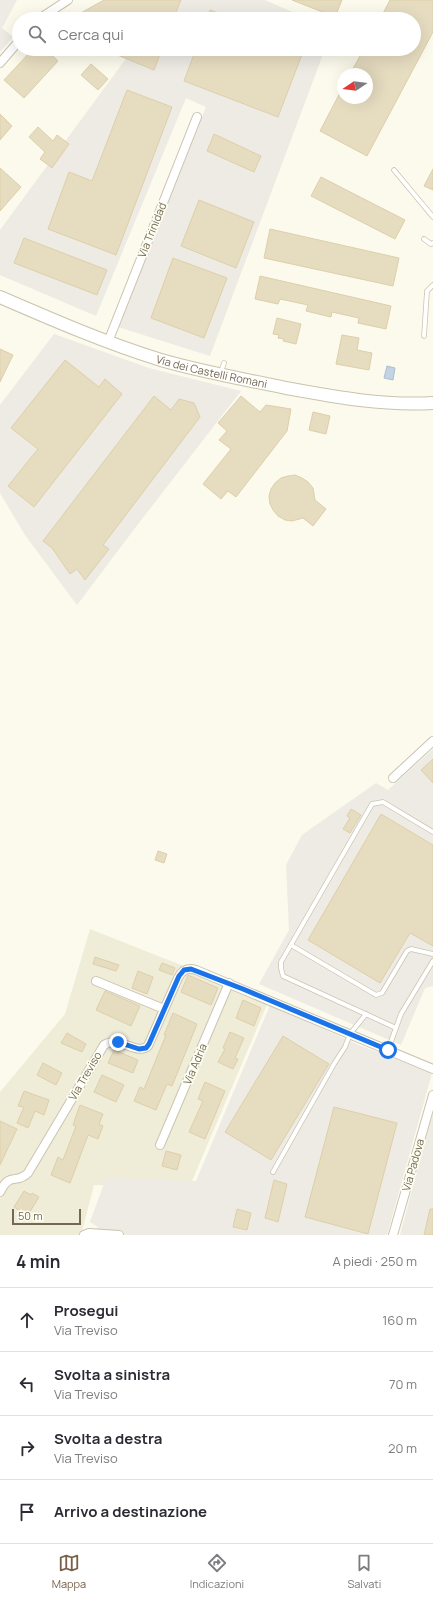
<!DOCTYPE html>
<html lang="it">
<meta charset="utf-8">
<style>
body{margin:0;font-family:Manrope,sans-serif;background:#f7f7f7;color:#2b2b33}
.compass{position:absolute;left:337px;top:68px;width:36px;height:36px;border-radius:50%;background:#fff;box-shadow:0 4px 16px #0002;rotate:257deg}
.scale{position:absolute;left:12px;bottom:10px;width:69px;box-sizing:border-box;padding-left:4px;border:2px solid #746951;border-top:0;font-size:11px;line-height:14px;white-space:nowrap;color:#746951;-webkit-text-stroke:3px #fdfdf3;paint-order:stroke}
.stop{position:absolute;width:12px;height:12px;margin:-9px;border:3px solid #1a73e8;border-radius:50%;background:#fff}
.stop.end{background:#1a73e8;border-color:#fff;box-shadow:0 1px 4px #0008}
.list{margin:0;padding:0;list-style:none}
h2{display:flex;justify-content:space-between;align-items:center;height:52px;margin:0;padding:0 16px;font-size:17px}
h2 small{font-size:13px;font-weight:400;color:#7c7c81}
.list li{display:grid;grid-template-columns:26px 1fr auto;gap:12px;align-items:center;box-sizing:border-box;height:64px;padding:0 16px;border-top:1px solid #e1e1e2}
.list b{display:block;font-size:15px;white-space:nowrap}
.list p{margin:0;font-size:13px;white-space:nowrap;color:#7c7c81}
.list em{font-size:13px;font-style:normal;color:#7c7c81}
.icon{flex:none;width:22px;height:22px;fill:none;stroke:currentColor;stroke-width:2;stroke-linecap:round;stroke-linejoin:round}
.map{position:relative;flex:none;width:433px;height:1235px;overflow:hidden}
.search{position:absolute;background:#fff;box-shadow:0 4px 16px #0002;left:12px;right:12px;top:12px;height:44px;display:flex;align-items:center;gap:10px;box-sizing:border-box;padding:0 14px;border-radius:22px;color:#7c7c81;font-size:15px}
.sheet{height:308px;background:#fff}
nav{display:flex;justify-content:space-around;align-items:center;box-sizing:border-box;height:56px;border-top:1px solid #e1e1e2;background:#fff;font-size:11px;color:#7c7c81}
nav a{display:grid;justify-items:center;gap:2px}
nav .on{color:#786148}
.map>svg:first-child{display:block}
.residential{fill:#efecd8}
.industrial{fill:#edebe4}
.water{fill:#c2d3e3;stroke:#aabfd3}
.building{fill:#e6dcc0;stroke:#decfa9}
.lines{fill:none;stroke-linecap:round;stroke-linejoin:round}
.lane-casing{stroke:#cac4b0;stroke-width:5.5}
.street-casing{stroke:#cac4b0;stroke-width:10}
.secondary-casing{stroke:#cac3ac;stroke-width:14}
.lane{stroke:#fff;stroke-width:4}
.street{stroke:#fff;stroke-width:8}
.secondary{stroke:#fff;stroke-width:12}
.route{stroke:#1a73e8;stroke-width:5}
.labels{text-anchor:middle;stroke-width:3.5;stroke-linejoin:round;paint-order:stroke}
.street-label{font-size:11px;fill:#746951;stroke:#fdfdf3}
</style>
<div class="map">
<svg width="433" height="1235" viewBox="0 0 433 1235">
<rect width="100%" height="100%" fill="#fbfaec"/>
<polygon class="residential" points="90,929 269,1000 189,1188 94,1185 81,1235 0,1235 0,1092 65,1014"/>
<g class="industrial">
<polygon points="0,0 17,0 2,28 13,37 0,52"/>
<polygon points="169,0 265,0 308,19 155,19"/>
<polygon points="133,49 325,49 210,356 118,327 206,107 186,98 96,316 0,275 0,230"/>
<polygon points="54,334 149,368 241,391 135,528 77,605 25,535 0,493 0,405"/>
<polygon points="433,749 433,986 425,988 401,1045 259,984 289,930 286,865 302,835 376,783 388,790"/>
<polygon points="270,1005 359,1045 432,1073 387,1235 93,1235 98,1227 90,1222 106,1178 196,1181"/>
<polygon points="433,1114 433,1235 400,1235 417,1171"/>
</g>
<polygon class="water" points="387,366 395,368 393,380 384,378"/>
<g class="building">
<polygon points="104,0 181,0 173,19 70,19"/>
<polygon points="292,0 342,0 335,17"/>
<polygon points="390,0 433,0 433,32 367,156 320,131 343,87 343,98 367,98 367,74 350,74 364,49 414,49 414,19 380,19"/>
<polygon points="210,10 232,18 232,19 207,19"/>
<polygon points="33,49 46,49 58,61 24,98 4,80"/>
<polygon points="103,49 162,49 154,70"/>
<polygon points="196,49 304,49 278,117 184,81"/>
<polygon points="91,64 108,79 98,90 81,75"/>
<polygon points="127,90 172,107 116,255 48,229 69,172 92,181"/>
<polygon points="0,114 12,126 0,140"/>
<polygon points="38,127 53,141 57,135 69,144 52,168 40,159 45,152 29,137"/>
<polygon points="214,134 261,156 254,172 207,151"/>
<polygon points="0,168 21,187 0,211"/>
<polygon points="433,169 433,190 424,186"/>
<polygon points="321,177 405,220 395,239 311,196"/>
<polygon points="199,200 254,222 236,268 181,246"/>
<polygon points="270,229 399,258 393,286 264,258"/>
<polygon points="24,238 107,270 97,295 14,263"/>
<polygon points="173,258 227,278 204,338 151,318"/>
<polygon points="260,276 391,306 386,329 358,323 359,318 332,312 331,317 306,311 308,305 280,299 278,304 255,299"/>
<polygon points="277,318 301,324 296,344 283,341 284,339 278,338 279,335 273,334"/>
<polygon points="342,335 359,338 357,350 372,353 369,370 336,364"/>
<polygon points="0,349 13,355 0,382"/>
<polygon points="65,360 99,387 105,379 122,394 34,507 8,486 38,449 11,428"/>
<polygon points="154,396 171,410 179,399 194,403 200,417 103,545 109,549 85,580 77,569 70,574 52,548 43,541"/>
<polygon points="241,396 260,412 266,405 291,409 287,431 236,497 228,491 221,499 203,484 231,449 219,440 227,431 218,423"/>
<polygon points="313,412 330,416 326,434 309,430"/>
<polygon points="295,475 302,478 308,482 313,488 315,500 326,509 313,526 303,518 292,521 285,520 278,516 273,510 270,504 269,496 271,489 275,483 281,478 288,476"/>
<polygon points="433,759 433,783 421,770"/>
<polygon points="351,809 361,815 350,833 343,829 350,818 347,816"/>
<polygon points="381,814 433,845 433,946 410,933 380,983 308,940"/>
<polygon points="158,851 167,854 164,863 155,860"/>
<polygon points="95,957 119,965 116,971 93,964"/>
<polygon points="162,963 175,968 172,975 159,970"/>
<polygon points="138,971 153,977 147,994 132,988"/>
<polygon points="188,975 218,988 211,1005 181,992"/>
<polygon points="105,991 140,1006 131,1026 96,1010"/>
<polygon points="243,1000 261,1008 254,1026 236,1018"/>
<polygon points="173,1013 197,1024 172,1086 167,1084 156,1110 134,1101 140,1087 144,1089 166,1035 164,1035"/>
<polygon points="230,1032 244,1038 235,1058 238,1059 233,1069 218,1062 225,1049 223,1048"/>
<polygon points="67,1033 86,1044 82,1052 61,1043"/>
<polygon points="283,1036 329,1064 271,1160 225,1132"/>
<polygon points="114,1050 138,1060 133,1073 108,1063"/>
<polygon points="43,1063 62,1073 56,1085 37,1075"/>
<polygon points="102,1075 124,1085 116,1102 94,1092"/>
<polygon points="205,1082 225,1091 205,1139 189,1132 203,1101 198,1099"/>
<polygon points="24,1091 49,1100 44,1115 35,1111 28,1128 17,1123 24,1107 18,1106"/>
<polygon points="80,1105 103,1114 99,1124 103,1126 98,1139 88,1135 70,1183 51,1175 58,1157 63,1160 76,1126 73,1125"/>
<polygon points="334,1107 397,1123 368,1234 305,1217"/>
<polygon points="0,1121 17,1129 0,1165"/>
<polygon points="166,1151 181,1155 177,1170 162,1166"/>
<polygon points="274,1180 287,1184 278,1222 265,1218"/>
<polygon points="24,1191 31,1195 32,1193 39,1197 26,1218 19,1214 20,1211 14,1207"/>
<polygon points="237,1209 251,1213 247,1230 233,1227"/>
<polygon points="430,1209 433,1209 433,1235 424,1235"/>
</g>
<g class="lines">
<defs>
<g id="lane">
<polyline points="394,170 433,217"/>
<polyline points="424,239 431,244 433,243"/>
<polyline points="424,336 427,291 433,285"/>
<polyline points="221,372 224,363"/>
<polyline points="291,945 376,995 382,993 407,951 411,949 433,954"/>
<polyline points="396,1028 283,976 281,968 281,962 372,804 383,802 433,832"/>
<polyline points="388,1050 401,1014 433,961"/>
<polyline points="273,1172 334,1064 345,1047 350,1034 366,1014"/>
</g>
<g id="street">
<polyline points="39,19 68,0"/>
<polyline points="0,63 19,41"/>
<polyline points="108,342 197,117"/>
<polyline points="393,778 433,741"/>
<polyline points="96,981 164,1009"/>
<polyline points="160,1145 229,983"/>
<path d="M0 1192C10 1171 16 1185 28 1173L104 1045C119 1035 137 1056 148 1046L178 978C182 970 187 967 196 970L433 1069"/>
<polyline points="84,1235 89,1233 119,1235"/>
<polyline points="393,1235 433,1095"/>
</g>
<g id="secondary">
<path id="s1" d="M0 297C53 320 106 343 161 360 202 372 244 379 286 388 335 397 383 406 433 403"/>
</g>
</defs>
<use href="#lane" class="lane-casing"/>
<use href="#street" class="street-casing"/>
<use href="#secondary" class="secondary-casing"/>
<use href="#lane" class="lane"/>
<use href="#street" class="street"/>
<use href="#secondary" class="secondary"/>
</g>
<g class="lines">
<polyline class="route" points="118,1042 139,1049 146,1048 149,1044 179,976 184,970 191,969 243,989 388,1050"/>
</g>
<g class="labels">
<g class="street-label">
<text transform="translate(152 230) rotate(-68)" y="4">Via Trinidad</text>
<text dy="4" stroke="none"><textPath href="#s1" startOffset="225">Via dei Castelli Romani</textPath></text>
<text transform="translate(195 1064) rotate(-67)" y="4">Via Adria</text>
<text transform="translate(85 1076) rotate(-60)" y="4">Via Treviso</text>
<text transform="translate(413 1165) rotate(-74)" y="4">Via Padova</text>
</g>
</g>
</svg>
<svg class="compass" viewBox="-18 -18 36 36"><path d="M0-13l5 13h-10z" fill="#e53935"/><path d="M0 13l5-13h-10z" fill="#7c7c81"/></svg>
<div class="scale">50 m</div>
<div class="stop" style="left:388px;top:1050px"></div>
<div class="stop end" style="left:118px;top:1042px"></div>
<div class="search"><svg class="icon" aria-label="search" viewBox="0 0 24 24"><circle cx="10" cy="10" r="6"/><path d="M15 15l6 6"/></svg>Cerca qui</div>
</div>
<section class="sheet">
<h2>4 min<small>A piedi · 250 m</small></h2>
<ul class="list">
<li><svg class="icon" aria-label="ahead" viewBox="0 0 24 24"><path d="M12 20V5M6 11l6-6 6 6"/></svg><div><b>Prosegui</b><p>Via Treviso</p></div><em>160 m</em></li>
<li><svg class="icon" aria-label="left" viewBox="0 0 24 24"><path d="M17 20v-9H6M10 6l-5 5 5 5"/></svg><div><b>Svolta a sinistra</b><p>Via Treviso</p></div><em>70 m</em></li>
<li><svg class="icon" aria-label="right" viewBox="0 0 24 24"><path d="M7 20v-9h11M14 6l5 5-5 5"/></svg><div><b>Svolta a destra</b><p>Via Treviso</p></div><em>20 m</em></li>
<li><svg class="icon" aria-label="arrive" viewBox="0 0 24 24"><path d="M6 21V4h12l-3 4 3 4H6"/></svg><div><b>Arrivo a destinazione</b></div></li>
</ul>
</section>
<nav>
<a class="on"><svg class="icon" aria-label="map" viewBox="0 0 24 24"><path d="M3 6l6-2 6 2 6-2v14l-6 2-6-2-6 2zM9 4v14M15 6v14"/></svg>Mappa</a>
<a><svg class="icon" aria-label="directions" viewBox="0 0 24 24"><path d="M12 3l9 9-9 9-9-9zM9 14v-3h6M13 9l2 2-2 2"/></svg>Indicazioni</a>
<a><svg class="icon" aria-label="saved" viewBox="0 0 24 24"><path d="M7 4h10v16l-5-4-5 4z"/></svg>Salvati</a>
</nav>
